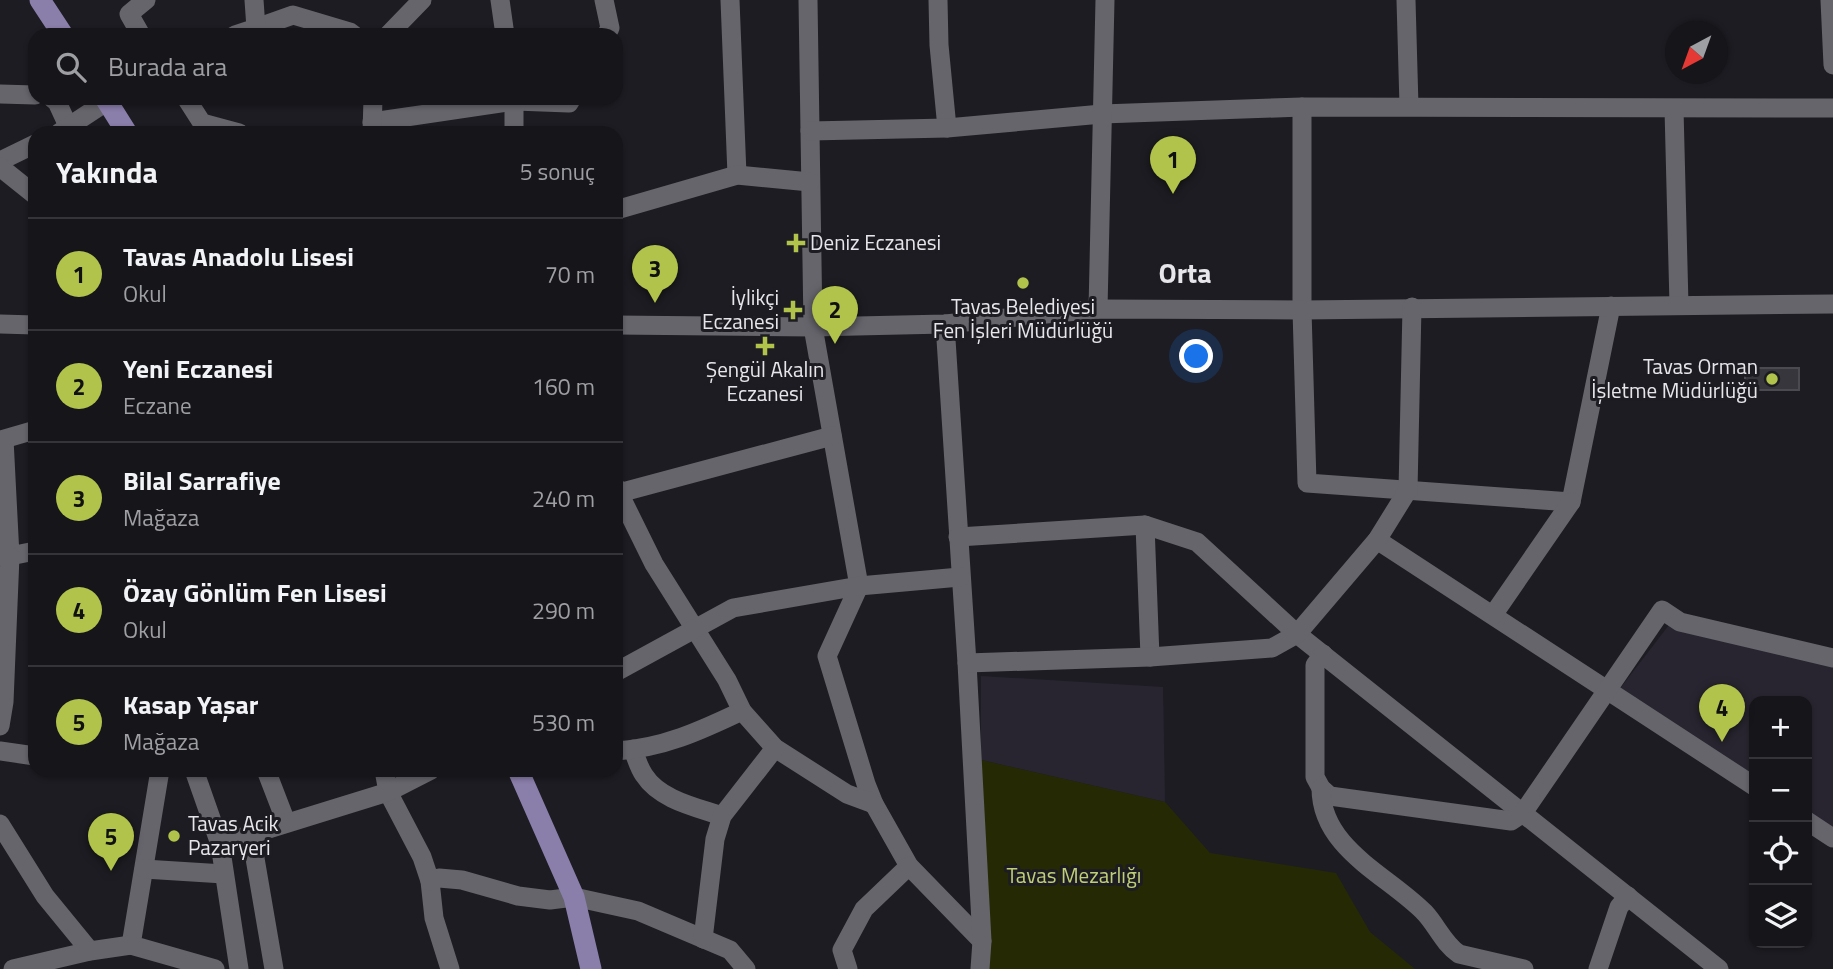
<!DOCTYPE html>
<html lang="tr">
<meta charset="utf-8">
<style>
body{margin:0;font-family:"Titillium Web",sans-serif;background:#1f1e23;color:#f1f3f6}
.controls{position:absolute;right:21px;bottom:21px;display:grid;overflow:hidden;border-radius:14px;box-shadow:0 2px 5px #0004}
.controls button{width:63px;height:63px;display:grid;place-items:center;padding:0;border:0;border-bottom:2px solid #353439;background:#16151a;color:#f1f3f6;font:35px sans-serif}
.compass{position:absolute;left:1665px;top:21px;width:63px;height:63px;border-radius:50%;background:#16151a;box-shadow:0 2px 5px #0004;rotate:221deg}
.you{position:absolute;left:1197px;top:357px;width:24px;height:24px;margin:-18px;border:5px solid #fff;border-radius:50%;background:#1a73e8;box-shadow:0 0 0 10px #1a73e833}
.badge{display:grid;place-items:center;width:46px;height:46px;border-radius:50%;background:#b2c34c;color:#111;font-size:23px;font-weight:700}
.pin{position:absolute;translate:-50% -58px;filter:drop-shadow(0 2px 4px #0008)}
.pin::after{content:'';position:absolute;top:37px;width:24px;height:21px;background:inherit;clip-path:polygon(0 0,100% 0,50% 100%)}
.list{margin:0;padding:0;list-style:none}
h2{display:flex;justify-content:space-between;align-items:center;height:91px;margin:0;padding:0 28px;font-size:30px}
h2 small{font-size:23px;font-weight:400;color:#9e9fa2}
.list li{display:grid;grid-template-columns:46px 1fr auto;gap:21px;align-items:center;box-sizing:border-box;height:112px;padding:0 28px;border-top:2px solid #353439}
.list b{display:block;font-size:26px;white-space:nowrap}
.list p{margin:0;font-size:23px;white-space:nowrap;color:#9e9fa2}
.list em{font-size:23px;font-style:normal;color:#9e9fa2}
.icon{flex:none;width:38px;height:38px;fill:none;stroke:currentColor;stroke-width:2;stroke-linecap:round;stroke-linejoin:round}
.map{position:relative;flex:none;width:1833px;height:969px;overflow:hidden}
.search{position:absolute;background:#16151a;box-shadow:0 2px 5px #0004;left:28px;top:28px;width:595px;height:77px;display:flex;align-items:center;gap:18px;box-sizing:border-box;padding:0 24px;border-radius:21px;color:#9e9fa2;font-size:26px}
.panel{position:absolute;background:#16151a;box-shadow:0 2px 5px #0004;left:28px;top:126px;width:595px;height:651px;border-radius:21px}
.map>svg:first-child{display:block}
.built{fill:#282530}
.green{fill:#262a04}
.building{fill:#37363c;stroke:#4c4a51;stroke-width:2}
.lines{fill:none;stroke-linecap:round;stroke-linejoin:round}
.minor{stroke:#66656c;stroke-width:19}
.major{stroke:#8a7eaa;stroke-width:21}
.poi-dot{fill:#b2c34c;stroke:#1d1c22;stroke-width:2.5}
.labels{text-anchor:middle;stroke-width:6;stroke-linejoin:round;paint-order:stroke}
.poi-label{font-size:21px;fill:#e7e6ea;stroke:#1d1c22;text-anchor:start}
.park-label{font-size:21px;fill:#c0ce77;stroke:#1d1c22}
.district-label{font-size:28px;font-weight:bold;fill:#e7e6ea;stroke:#1d1c22}
</style>
<div class="map">
<svg width="1833" height="969" viewBox="0 0 1833 969">
<rect width="100%" height="100%" fill="#1d1c22"/>
<g class="built">
<polygon points="1669,625 1833,662 1833,832 1807,815 1807,701 1754,701 1754,782 1615,695"/>
<polygon points="981,676 1163,687 1165,802 981,760"/>
</g>
<polygon class="green" points="981,760 1165,802 1210,853 1336,873 1370,932 1415,969 982,969"/>
<rect class="building" x="1745" y="368" width="54" height="22"/>
<g class="lines">
<g class="minor">
<polyline points="500,0 505,35"/>
<polyline points="604,0 610,28 606,35"/>
<polyline points="730,0 737,175"/>
<polyline points="808,0 813,327 859,586 827,656 866,784 874,804 909,866 982,941"/>
<polyline points="938,0 939,45 947,128"/>
<polyline points="1406,0 1409,106"/>
<polyline points="1830,0 1833,65"/>
<polyline points="256,28 293,15 350,32 354,35"/>
<polyline points="141,35 129,14 146,0"/>
<polyline points="235,35 256,28 254,0"/>
<polyline points="388,35 422,0"/>
<polyline points="0,94 35,95"/>
<polyline points="52,98 57,102 69,128"/>
<polyline points="186,98 202,123 239,133"/>
<polyline points="514,98 514,133"/>
<polyline points="1302,107 1302,310 1307,483 1571,502 1611,306"/>
<polyline points="1674,109 1679,305"/>
<polyline points="372,122 515,101 569,103 572,98"/>
<polyline points="810,131 947,128 1102,114 1302,107 1833,108"/>
<polyline points="59,133 112,98"/>
<polyline points="372,133 373,98"/>
<polyline points="0,161 35,144"/>
<polyline points="0,167 35,195"/>
<polyline points="616,210 737,175 810,182"/>
<polyline points="1098,309 1105,0"/>
<polyline points="0,324 35,325"/>
<polyline points="945,324 967,663 982,941 980,969"/>
<polyline points="616,325 813,327 945,324 1098,309 1302,310 1833,304"/>
<polyline points="35,430 4,439 10,556 35,551"/>
<polyline points="616,487 654,564 727,680 742,711 775,748 847,794 874,804"/>
<polyline points="619,493 832,436"/>
<polyline points="1145,525 1150,657"/>
<polyline points="958,537 1145,525 1197,542 1297,634 1719,969"/>
<polyline points="1377,540 1754,786"/>
<polyline points="0,556 10,556 4,702 0,726"/>
<polyline points="1493,615 1571,502"/>
<polyline points="1323,654 1315,665 1315,777 1321,788 1330,796 1511,821 1523,813 1662,610 1680,622 1833,658"/>
<polyline points="967,663 1150,657 1272,648 1297,634 1377,540 1408,490 1412,307"/>
<polyline points="616,672 733,608 859,586 960,577"/>
<path d="M633 749C636 758 639 768 644 775 660 800 696 807 722 816"/>
<polyline points="0,751 35,756"/>
<path d="M616 751C663 748 700 731 742 711"/>
<polyline points="160,770 131,945 215,969"/>
<polyline points="194,770 220,844"/>
<polyline points="266,770 286,822"/>
<polyline points="384,770 388,792 422,857 430,881 434,918 450,969"/>
<path d="M1321 788C1321 849 1388 875 1425 913 1437 926 1444 944 1459 954L1524 969"/>
<polyline points="1807,821 1833,838"/>
<polyline points="0,824 45,896 90,951"/>
<polyline points="251,835 274,969"/>
<polyline points="144,869 224,874"/>
<polyline points="430,881 439,878 462,880 518,896 550,900 574,897 638,911 730,950 746,969"/>
<polyline points="703,939 715,839 722,816 775,748"/>
<polyline points="13,969 90,951 131,945"/>
<polyline points="239,969 220,844 388,792 431,770"/>
<polyline points="848,969 842,950 864,909 909,866"/>
<polyline points="1598,969 1619,907 1628,896"/>
</g>
<g class="major">
<polyline points="40,0 63,35"/>
<polyline points="105,98 127,133"/>
<polyline points="518,770 574,897 591,969"/>
</g>
</g>
<g class="poi-dot">
<path d="M792.5 232.5h7v7h7v7h-7v7h-7v-7h-7v-7h7z"/>
<circle cx="1023" cy="283" r="7"/>
<path d="M789.5 299.5h7v7h7v7h-7v7h-7v-7h-7v-7h7z"/>
<path d="M761.5 335.5h7v7h7v7h-7v7h-7v-7h-7v-7h7z"/>
<circle cx="1772" cy="379" r="7"/>
<circle cx="174" cy="836" r="7"/>
</g>
<g class="labels">
<g class="poi-label">
<text x="810" y="250">Deniz Eczanesi</text>
<text x="779" y="305" text-anchor="end">İylikçi<tspan x="779" dy="24">Eczanesi</tspan></text>
<text x="1023" y="314" text-anchor="middle">Tavas Belediyesi<tspan x="1023" dy="24">Fen İşleri Müdürlüğü</tspan></text>
<text x="1758" y="374" text-anchor="end">Tavas Orman<tspan x="1758" dy="24">İşletme Müdürlüğü</tspan></text>
<text x="765" y="377" text-anchor="middle">Şengül Akalın<tspan x="765" dy="24">Eczanesi</tspan></text>
<text x="188" y="831">Tavas Acik<tspan x="188" dy="24">Pazaryeri</tspan></text>
</g>
<g class="park-label">
<text x="1074" y="883">Tavas Mezarlığı</text>
</g>
<g class="district-label">
<text x="1185" y="283">Orta</text>
</g>
</g>
</svg>
<div class="controls">
<button>+</button>
<button>−</button>
<button><svg class="icon" aria-label="locate" viewBox="0 0 24 24"><circle cx="12" cy="12" r="6"/><path d="M12 2v4M12 18v4M2 12h4M18 12h4"/></svg></button>
<button><svg class="icon" aria-label="layers" viewBox="0 0 24 24"><path d="M12 4l9 5-9 5-9-5zM3 14l9 5 9-5"/></svg></button>
</div>
<svg class="compass" viewBox="-18 -18 36 36"><path d="M0-13l5 13h-10z" fill="#e53935"/><path d="M0 13l5-13h-10z" fill="#9e9fa2"/></svg>
<div class="you"></div>
<div class="pin badge" style="left:1173px;top:194px">1</div>
<div class="pin badge" style="left:835px;top:344px">2</div>
<div class="pin badge" style="left:655px;top:303px">3</div>
<div class="pin badge" style="left:1722px;top:742px">4</div>
<div class="pin badge" style="left:111px;top:871px">5</div>
<div class="search"><svg class="icon" aria-label="search" viewBox="0 0 24 24"><circle cx="10" cy="10" r="6"/><path d="M15 15l6 6"/></svg>Burada ara</div>
<section class="panel">
<h2>Yakında<small>5 sonuç</small></h2>
<ul class="list">
<li><span class="badge">1</span><div><b>Tavas Anadolu Lisesi</b><p>Okul</p></div><em>70 m</em></li>
<li><span class="badge">2</span><div><b>Yeni Eczanesi</b><p>Eczane</p></div><em>160 m</em></li>
<li><span class="badge">3</span><div><b>Bilal Sarrafiye</b><p>Mağaza</p></div><em>240 m</em></li>
<li><span class="badge">4</span><div><b>Özay Gönlüm Fen Lisesi</b><p>Okul</p></div><em>290 m</em></li>
<li><span class="badge">5</span><div><b>Kasap Yaşar</b><p>Mağaza</p></div><em>530 m</em></li>
</ul>
</section>
</div>
